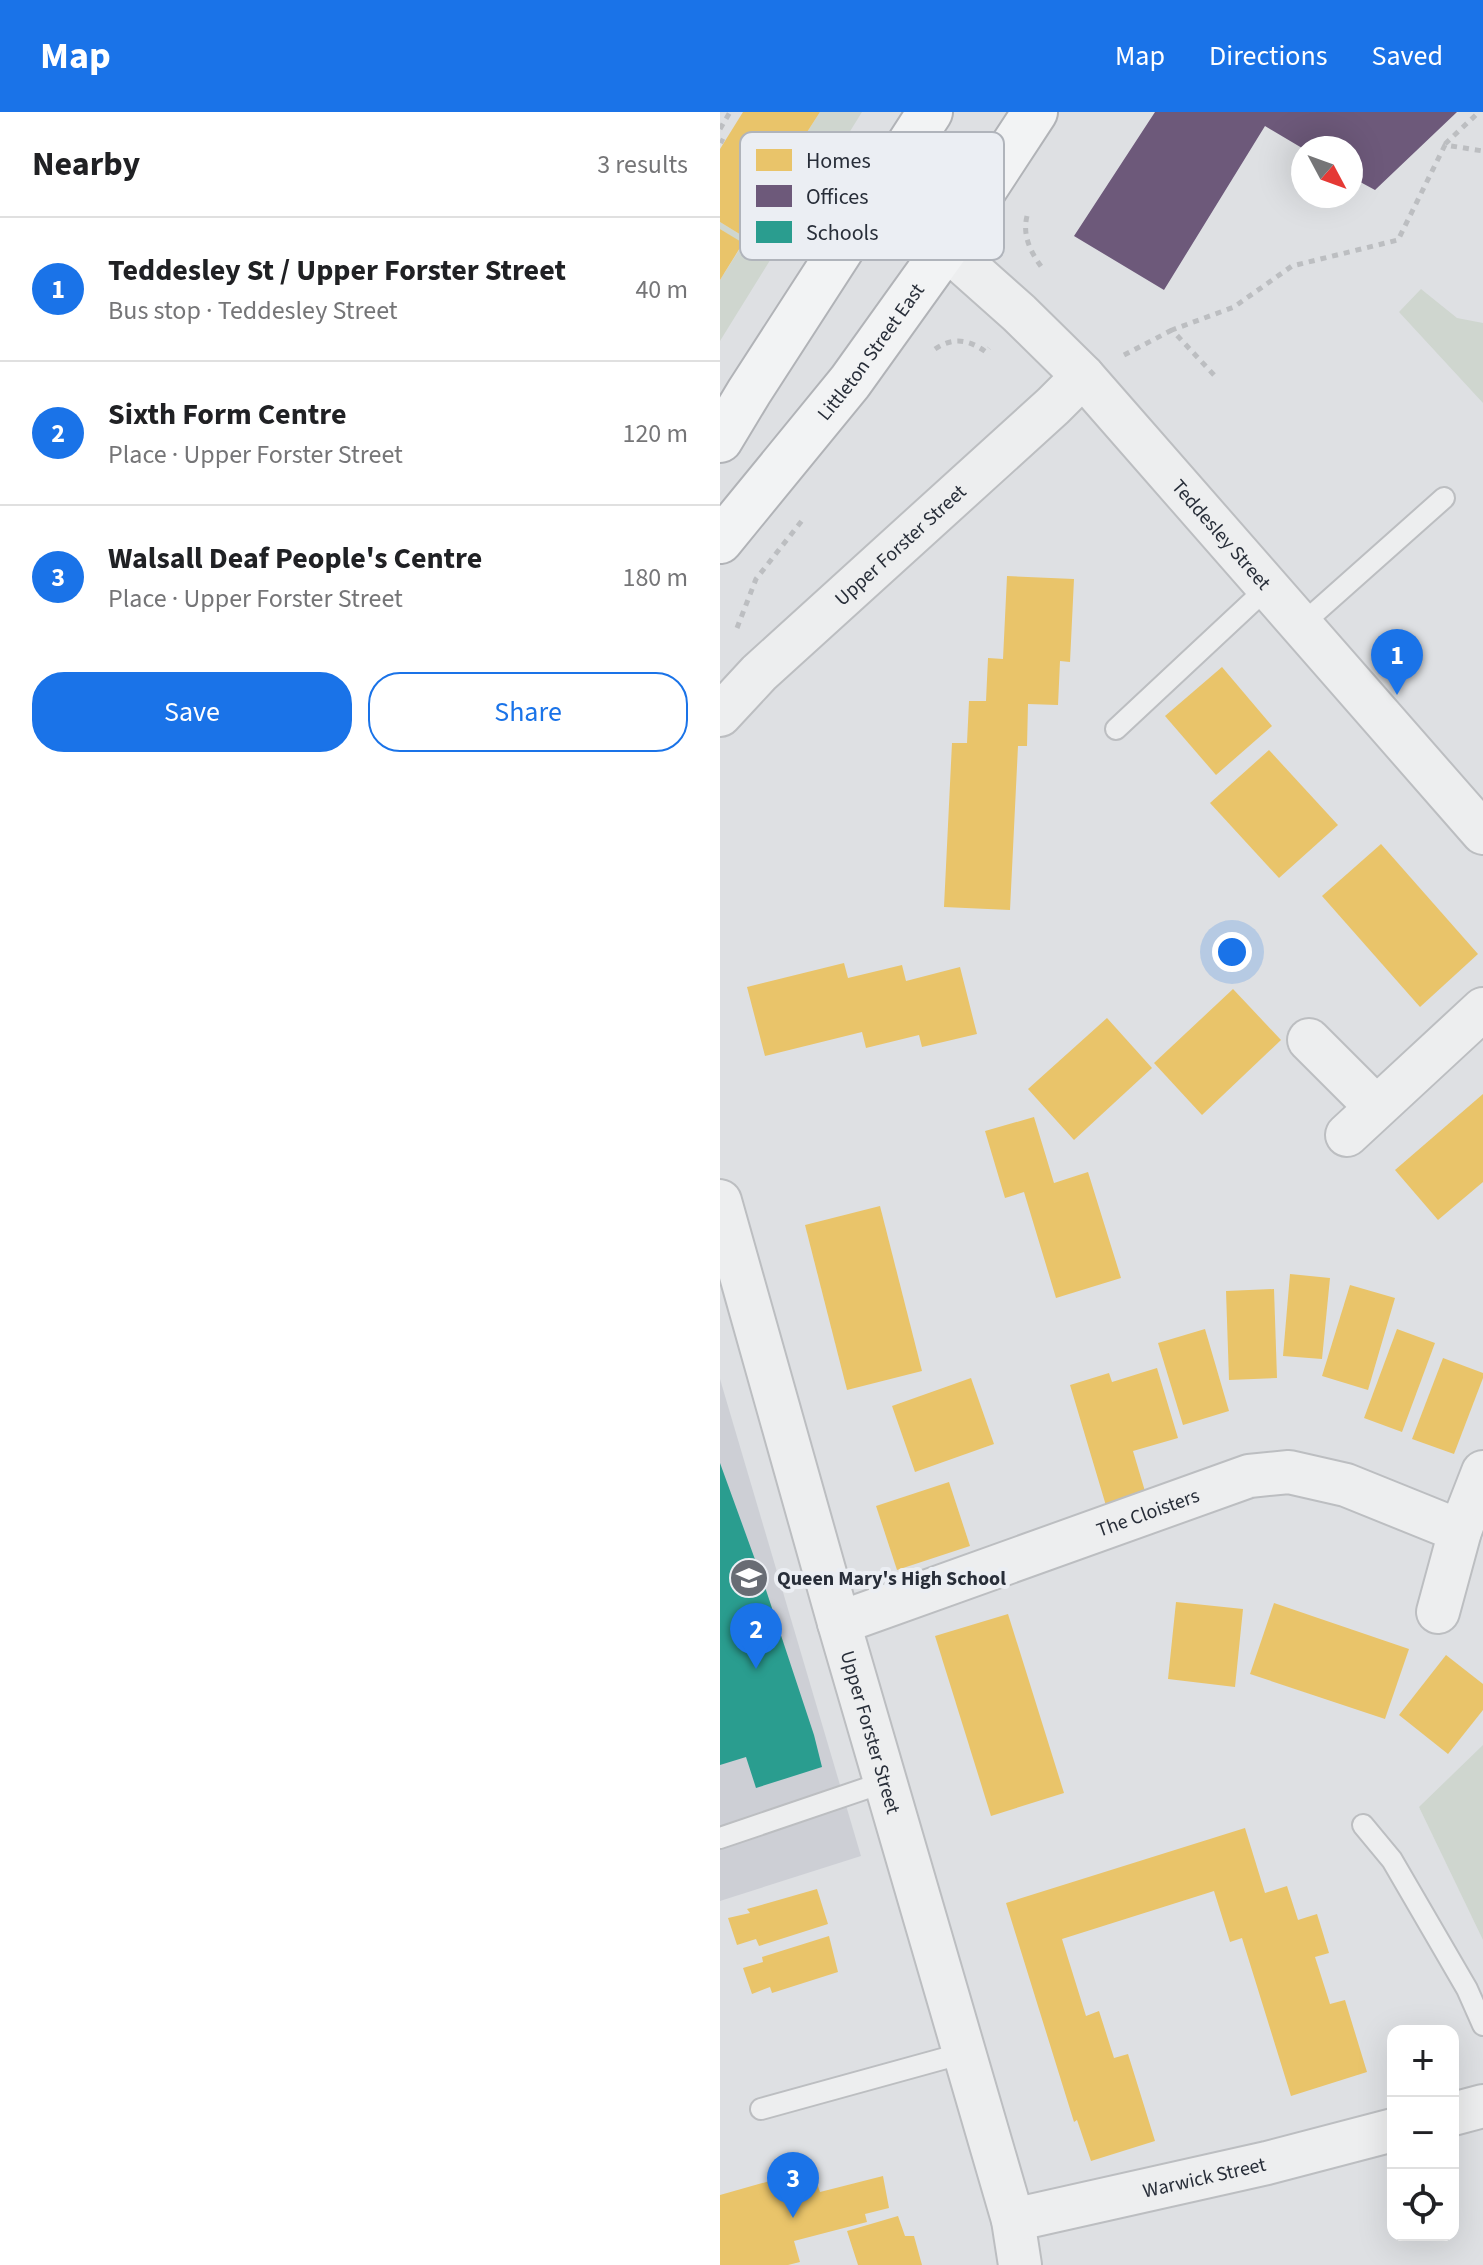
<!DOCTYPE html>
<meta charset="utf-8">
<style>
body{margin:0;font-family:"Source Sans 3",sans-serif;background:#f2f2f2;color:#202124}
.controls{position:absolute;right:24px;bottom:24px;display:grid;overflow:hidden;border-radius:16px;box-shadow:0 8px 32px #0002}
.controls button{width:72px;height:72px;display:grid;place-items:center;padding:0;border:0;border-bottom:2px solid #e0e0e0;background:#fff;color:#202124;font:40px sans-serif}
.compass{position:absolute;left:571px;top:24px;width:72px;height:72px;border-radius:50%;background:#fff;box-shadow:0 8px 32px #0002;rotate:131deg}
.you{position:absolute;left:512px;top:840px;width:28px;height:28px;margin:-20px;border:6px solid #fff;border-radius:50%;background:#1a73e8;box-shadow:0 0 0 12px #1a73e833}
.badge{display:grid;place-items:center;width:52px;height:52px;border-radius:50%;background:#1a73e8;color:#fff;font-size:26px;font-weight:700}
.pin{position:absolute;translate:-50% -66px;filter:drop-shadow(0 2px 4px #0008)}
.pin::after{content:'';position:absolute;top:42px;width:28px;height:24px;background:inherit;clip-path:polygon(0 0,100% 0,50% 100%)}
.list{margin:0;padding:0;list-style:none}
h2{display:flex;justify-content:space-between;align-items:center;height:104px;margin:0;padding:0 32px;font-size:34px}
h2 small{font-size:26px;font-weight:400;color:#757577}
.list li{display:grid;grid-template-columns:52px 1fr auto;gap:24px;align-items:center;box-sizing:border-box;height:144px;padding:0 32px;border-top:2px solid #e0e0e0}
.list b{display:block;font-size:30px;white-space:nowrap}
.list p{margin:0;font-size:26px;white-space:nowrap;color:#757577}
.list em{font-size:26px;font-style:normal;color:#757577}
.actions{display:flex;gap:16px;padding:24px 32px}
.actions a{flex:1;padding:18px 0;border:2px solid #1a73e8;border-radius:32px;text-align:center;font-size:28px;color:#1a73e8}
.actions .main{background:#1a73e8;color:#fff}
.icon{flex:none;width:44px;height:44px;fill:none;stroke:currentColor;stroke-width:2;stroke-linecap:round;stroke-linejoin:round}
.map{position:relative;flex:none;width:763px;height:2153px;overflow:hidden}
header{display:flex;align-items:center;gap:48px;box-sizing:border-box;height:112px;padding:0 40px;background:#1a73e8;color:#fff}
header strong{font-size:38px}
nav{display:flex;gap:44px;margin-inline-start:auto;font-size:28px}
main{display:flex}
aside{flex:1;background:#fff}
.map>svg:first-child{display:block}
.built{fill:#cdcfd5}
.green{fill:#cfd6cf}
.homes{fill:#e9c46a}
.offices{fill:#6d597a}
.schools{fill:#2a9d8f}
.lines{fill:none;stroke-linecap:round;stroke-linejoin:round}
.lane-casing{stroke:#bcbec1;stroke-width:24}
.street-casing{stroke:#bcbec1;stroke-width:46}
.highway-casing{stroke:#b1b3b7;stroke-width:48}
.path{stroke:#bcbec1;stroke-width:5;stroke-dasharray:6 6;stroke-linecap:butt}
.lane{stroke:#edeeef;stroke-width:20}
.street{stroke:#edeeef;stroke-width:42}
.highway{stroke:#f2f3f4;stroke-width:44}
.labels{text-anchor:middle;stroke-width:8;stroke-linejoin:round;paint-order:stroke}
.street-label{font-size:20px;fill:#282e39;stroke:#ebeef3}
.poi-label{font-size:20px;font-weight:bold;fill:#282e39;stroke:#ebeef3;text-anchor:start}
.key{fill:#ebeef3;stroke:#b0b4bb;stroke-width:2}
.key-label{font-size:22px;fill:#282e39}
</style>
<header>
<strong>Map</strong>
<nav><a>Map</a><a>Directions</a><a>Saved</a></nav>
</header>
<main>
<aside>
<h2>Nearby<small>3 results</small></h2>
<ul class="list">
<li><span class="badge">1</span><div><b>Teddesley St / Upper Forster Street</b><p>Bus stop · Teddesley Street</p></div><em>40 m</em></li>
<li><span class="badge">2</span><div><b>Sixth Form Centre</b><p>Place · Upper Forster Street</p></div><em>120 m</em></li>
<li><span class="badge">3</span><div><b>Walsall Deaf People's Centre</b><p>Place · Upper Forster Street</p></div><em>180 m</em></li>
</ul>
<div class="actions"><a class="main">Save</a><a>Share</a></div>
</aside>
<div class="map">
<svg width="763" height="2153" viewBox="0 0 763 2153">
<rect width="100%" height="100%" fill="#dee0e3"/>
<polygon class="built" points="0,1267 141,1744 0,1789"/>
<g class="green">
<polygon points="100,0 142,0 0,229 0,168 23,132 0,117 0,110 26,126 84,35 80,31"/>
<polygon points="701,177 737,206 763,211 763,291 679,200"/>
<polygon points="763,1633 763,1828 699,1695"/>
</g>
<g class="homes">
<polygon points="23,0 100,0 80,31 84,34 26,126 0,110 0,37"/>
<polygon points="0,117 23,131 0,168"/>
<polygon points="287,464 354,467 350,550 340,549 338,593 308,592 307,634 298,634 290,798 224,795 232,631 247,631 249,589 266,589 268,546 283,547"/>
<polygon points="502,555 552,614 496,663 445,604"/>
<polygon points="549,638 618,713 559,766 490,691"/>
<polygon points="661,732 758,842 700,895 602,784"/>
<polygon points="124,851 128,866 182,853 186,869 240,855 257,922 202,935 199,923 146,936 142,920 45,944 27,875"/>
<polygon points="513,877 561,928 482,1003 434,951"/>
<polygon points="387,906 432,956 354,1028 308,977"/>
<polygon points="763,982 763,1070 718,1108 675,1058"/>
<polygon points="314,1005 334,1071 368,1060 401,1166 336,1186 304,1080 285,1086 265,1019"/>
<polygon points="160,1094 202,1259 127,1278 85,1113"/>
<polygon points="570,1162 610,1166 602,1247 563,1244"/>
<polygon points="630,1173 675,1186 648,1278 602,1264"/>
<polygon points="554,1177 557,1266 509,1268 506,1179"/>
<polygon points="485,1217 509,1299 463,1313 438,1231"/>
<polygon points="677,1217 715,1231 682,1320 644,1306"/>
<polygon points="723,1246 763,1261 763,1266 734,1342 692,1327"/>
<polygon points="437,1256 458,1326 413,1339 427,1386 387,1397 350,1273 389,1261 392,1270"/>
<polygon points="251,1266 274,1332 195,1360 172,1294"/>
<polygon points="229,1370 250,1434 177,1458 156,1394"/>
<polygon points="456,1490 523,1497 515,1575 448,1567"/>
<polygon points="554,1491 689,1537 665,1607 530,1562"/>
<polygon points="288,1502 344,1681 271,1704 215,1524"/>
<polygon points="726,1543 763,1572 763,1598 728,1642 679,1603"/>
<polygon points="525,1716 545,1781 567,1774 578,1808 597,1802 609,1841 595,1845 610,1892 625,1888 647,1960 571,1984 522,1826 510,1830 494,1779 342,1827 366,1904 379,1899 394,1946 408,1942 435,2029 371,2049 357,2008 354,2010 286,1791"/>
<polygon points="97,1777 108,1812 39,1834 36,1827 17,1833 8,1806 30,1801 27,1797"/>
<polygon points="109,1824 118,1860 52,1881 50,1875 32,1882 23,1856 43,1850 42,1845"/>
<polygon points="92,2057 100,2080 163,2064 169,2096 145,2102 147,2110 74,2129 80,2150 68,2153 0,2153 0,2083"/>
<polygon points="178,2104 185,2124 194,2124 202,2153 138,2153 127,2119"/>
</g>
<polygon class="offices" points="435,0 737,0 655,78 631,65 631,36 582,36 545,14 444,178 354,124"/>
<polygon class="schools" points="0,1351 45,1475 94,1623 102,1655 36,1676 26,1645 0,1653"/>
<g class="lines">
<defs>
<g id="lane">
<polyline points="580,514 724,386"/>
<polyline points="396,617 547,476"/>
<polyline points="643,1713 672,1748 747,1877 763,1913"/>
<polyline points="0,1726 165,1670"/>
<polyline points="41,1997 244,1941"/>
</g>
<g id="street">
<path id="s1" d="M226 136 299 201 363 264 763 721"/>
<path id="s2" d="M0 603 39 561 333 294 363 264"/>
<polyline points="589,928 656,995"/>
<polyline points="627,1023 763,897"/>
<path id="s3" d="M0 1089 119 1511 293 2108 300 2153"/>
<polyline points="718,1500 740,1419 763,1360"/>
<path id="s4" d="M119 1511 529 1364 569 1360 626 1373 740 1419"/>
<polyline points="733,2002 763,1994"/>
<path id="s5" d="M293 2108 547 2051 673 2018"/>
</g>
<g id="highway">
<polyline points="0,328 29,280 210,0"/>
<path id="s6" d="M0 429 130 270 226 136 315 0"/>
</g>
</defs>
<use href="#lane" class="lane-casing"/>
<use href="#street" class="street-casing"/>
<use href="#highway" class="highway-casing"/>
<g class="path">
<polyline points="0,17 10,0"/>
<polyline points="0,28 4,30"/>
<polyline points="725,32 759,0"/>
<path d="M307 104C302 124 311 141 323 157"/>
<path d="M215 237C233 225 248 227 266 240L269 236"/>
<polyline points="404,243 452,218"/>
<polyline points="494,263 452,218 514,195 572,154 678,128 725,33 763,39"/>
<polyline points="17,516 36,467 84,406"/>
</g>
<use href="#lane" class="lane"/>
<use href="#street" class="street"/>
<use href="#highway" class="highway"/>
</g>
<defs>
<symbol id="school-disc" viewBox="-11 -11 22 22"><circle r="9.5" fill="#686c74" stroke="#ebeef3"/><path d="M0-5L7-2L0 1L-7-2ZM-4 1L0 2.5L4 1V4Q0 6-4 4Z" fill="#fff"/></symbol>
</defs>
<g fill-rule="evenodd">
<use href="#school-disc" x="7" y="1444" width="44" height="44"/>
</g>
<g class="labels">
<g class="street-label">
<text dy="7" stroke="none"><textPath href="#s6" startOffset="242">Littleton Street East</textPath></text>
<text dy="7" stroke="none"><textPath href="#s1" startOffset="398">Teddesley Street</textPath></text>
<text dy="7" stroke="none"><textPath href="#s2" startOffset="248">Upper Forster Street</textPath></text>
<text dy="7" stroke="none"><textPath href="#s4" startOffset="328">The Cloisters</textPath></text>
<text dy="7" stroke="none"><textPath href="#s3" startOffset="552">Upper Forster Street</textPath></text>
<text dy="7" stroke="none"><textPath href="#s5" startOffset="196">Warwick Street</textPath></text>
</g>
<g class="poi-label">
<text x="57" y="1473">Queen Mary's High School</text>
</g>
</g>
<rect x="20" y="20" width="264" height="128" rx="12" class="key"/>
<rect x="36" y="37" width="36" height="22" fill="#e9c46a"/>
<rect x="36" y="73" width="36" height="22" fill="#6d597a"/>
<rect x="36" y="109" width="36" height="22" fill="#2a9d8f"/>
<g class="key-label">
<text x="86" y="56">Homes</text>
<text x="86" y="92">Offices</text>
<text x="86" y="128">Schools</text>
</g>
</svg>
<div class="controls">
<button>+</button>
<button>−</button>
<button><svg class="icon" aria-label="locate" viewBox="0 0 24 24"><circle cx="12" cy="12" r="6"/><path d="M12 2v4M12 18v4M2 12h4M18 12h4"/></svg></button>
</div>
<svg class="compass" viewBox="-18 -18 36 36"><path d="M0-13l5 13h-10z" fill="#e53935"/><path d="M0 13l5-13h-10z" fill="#757577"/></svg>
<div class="you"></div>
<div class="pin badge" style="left:677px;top:583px">1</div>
<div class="pin badge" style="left:36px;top:1557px">2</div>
<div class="pin badge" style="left:73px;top:2106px">3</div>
</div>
</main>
